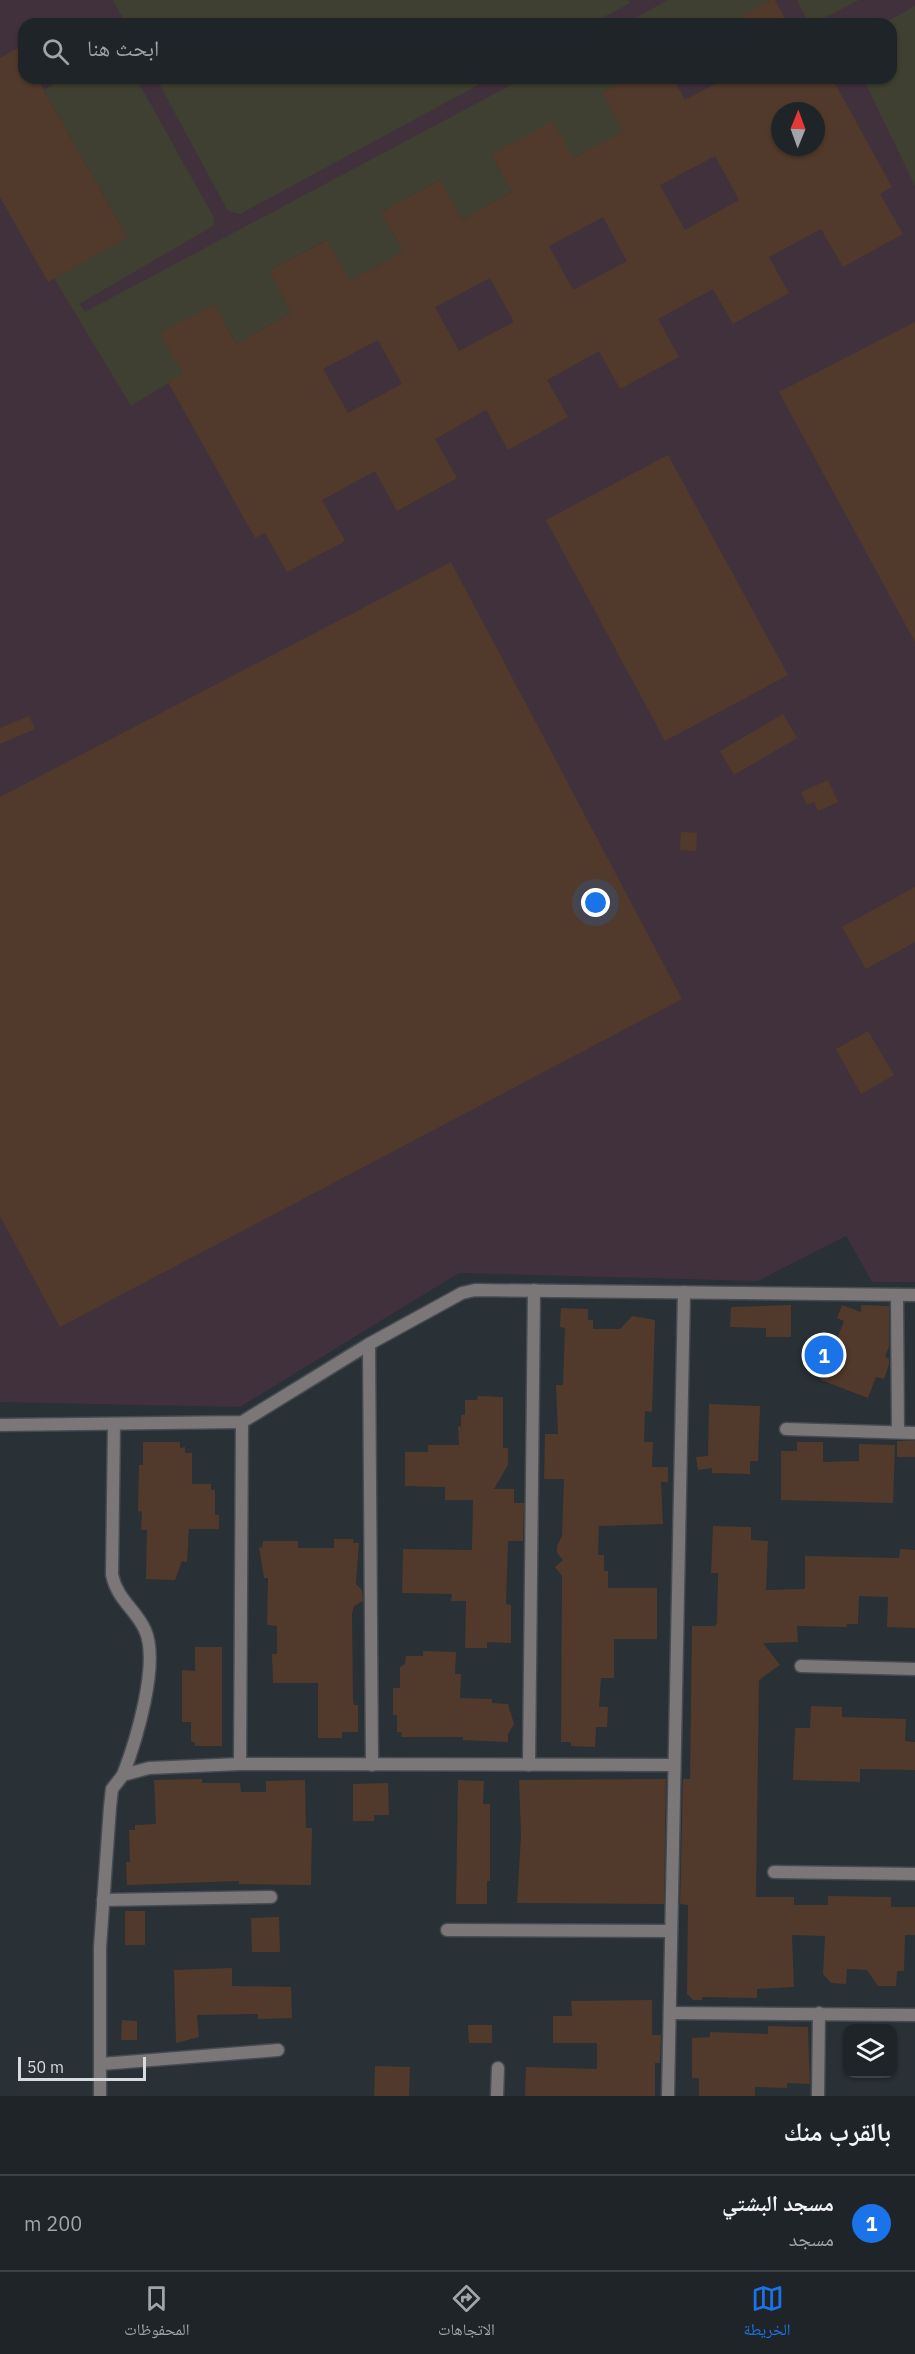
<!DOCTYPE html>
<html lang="ar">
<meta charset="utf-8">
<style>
body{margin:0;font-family:"IBM Plex Sans","Noto Naskh Arabic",sans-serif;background:#272c30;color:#f1f3f6;direction:rtl}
.controls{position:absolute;right:18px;bottom:18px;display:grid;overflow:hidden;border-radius:12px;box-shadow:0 2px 4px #0004}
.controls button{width:54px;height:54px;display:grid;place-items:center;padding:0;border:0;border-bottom:2px solid #3c4145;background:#1f2428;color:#f1f3f6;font:30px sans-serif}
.compass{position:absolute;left:771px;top:102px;width:54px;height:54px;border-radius:50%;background:#1f2428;box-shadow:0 2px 4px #0004;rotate:1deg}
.scale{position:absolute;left:18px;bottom:15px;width:128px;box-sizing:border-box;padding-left:6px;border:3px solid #d7dbe0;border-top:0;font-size:16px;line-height:21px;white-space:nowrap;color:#d7dbe0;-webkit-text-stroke:4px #293036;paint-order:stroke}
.you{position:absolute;left:596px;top:903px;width:21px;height:21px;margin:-15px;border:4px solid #fff;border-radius:50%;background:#1a73e8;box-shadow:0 0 0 9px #1a73e833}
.badge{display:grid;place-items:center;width:39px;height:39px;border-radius:50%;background:#1a73e8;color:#fff;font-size:20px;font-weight:700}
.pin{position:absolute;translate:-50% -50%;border:3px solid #fff;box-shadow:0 2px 6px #0006}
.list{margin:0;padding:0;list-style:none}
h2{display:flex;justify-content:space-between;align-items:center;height:78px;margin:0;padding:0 24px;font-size:26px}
h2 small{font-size:20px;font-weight:400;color:#a1a4a8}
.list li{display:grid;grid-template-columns:39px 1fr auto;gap:18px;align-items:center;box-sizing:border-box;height:96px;padding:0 24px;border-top:2px solid #3c4145}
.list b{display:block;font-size:22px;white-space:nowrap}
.list p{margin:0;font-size:20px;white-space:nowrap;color:#a1a4a8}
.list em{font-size:20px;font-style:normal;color:#a1a4a8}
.icon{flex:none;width:33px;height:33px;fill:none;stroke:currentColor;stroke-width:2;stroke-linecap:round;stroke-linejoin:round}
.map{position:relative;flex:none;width:915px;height:2096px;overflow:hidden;direction:ltr}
.search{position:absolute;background:#1f2428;box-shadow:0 2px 4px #0004;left:18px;right:18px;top:18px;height:66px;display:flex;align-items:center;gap:15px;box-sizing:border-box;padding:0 21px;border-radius:18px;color:#a1a4a8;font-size:22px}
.sheet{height:174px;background:#1f2428}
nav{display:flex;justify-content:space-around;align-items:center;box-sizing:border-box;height:84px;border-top:2px solid #3c4145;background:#1f2428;font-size:16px;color:#a1a4a8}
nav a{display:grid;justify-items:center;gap:3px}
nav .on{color:#1a73e8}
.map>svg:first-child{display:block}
.industrial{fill:#41313c;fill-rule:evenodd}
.green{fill:#3f4031}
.building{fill:#513a2b;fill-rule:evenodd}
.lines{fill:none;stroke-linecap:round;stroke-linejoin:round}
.street-casing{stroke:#454b51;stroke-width:15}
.street{stroke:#7b7677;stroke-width:12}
</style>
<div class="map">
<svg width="915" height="2096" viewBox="0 0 915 2096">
<rect width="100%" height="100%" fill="#293036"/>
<path class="industrial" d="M0 0H915V1282H872L846 1236 758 1281 459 1273 240 1407 0 1402ZM24 24H891V78H24ZM780 111H816V147H780Z"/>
<g class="green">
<polygon points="113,0 628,0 630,3 591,24 126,24"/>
<polygon points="668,0 771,0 728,24 624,24"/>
<polygon points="797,0 859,0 812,24 809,24"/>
<polygon points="915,6 915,186 863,78 891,78 891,24 883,24"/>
<polygon points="65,78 136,78 214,218 213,226 79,304 85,312 524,78 628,78 602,93 623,131 573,158 491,155 512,192 462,220 440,180 381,212 403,252 350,281 326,240 269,271 291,313 236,344 214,304 161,333 183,374 131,406 54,278 127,237 44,90"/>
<polygon points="156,78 491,78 240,214 228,211"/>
</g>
<g class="building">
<polygon points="771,0 775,0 788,24 728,24"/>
<polygon points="20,47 24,55 24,78 37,78 127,237 48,282 0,197 0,58"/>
<path d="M628 78H673L685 100 726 78H832L892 187 880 194 903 234 843 267 821 229 769 257 789 293 733 324 713 289 658 319 679 357 620 389 599 351 547 380 568 417 508 450 486 410 435 439 457 478 397 511 375 471 322 500 345 541 287 572 265 533 255 538 168 382 183 374 160 333 214 304 236 344 291 313 269 271 327 240 350 281 403 252 381 212 440 180 462 220 512 192 491 155 553 121 573 158 623 131 602 93ZM780 111H816V147H780ZM715 156 739 200 685 230 660 185ZM603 217 627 261 573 290 549 246ZM490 278 514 322 459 351 435 307ZM378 340 402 384 348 413 323 369Z"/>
<polygon points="915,322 915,642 779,392"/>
<polygon points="668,455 788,675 665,741 546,520"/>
<polygon points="451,562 682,999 60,1327 0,1216 0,797"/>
<polygon points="783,714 797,738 734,775 720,751"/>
<polygon points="29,716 35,729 0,744 0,728"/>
<polygon points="828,780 838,802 818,811 814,802 807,805 801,792"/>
<polygon points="681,832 697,833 696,851 680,850"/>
<polygon points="915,887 915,942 866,969 842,927"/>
<polygon points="868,1031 894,1075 861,1094 836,1049"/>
<polygon points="791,1305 791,1337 766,1337 766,1328 730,1327 731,1307"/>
<polygon points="842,1305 861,1312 861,1305 889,1306 889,1346 885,1357 889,1359 889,1364 884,1379 876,1377 868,1398 821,1380 844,1321 837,1318"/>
<polygon points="561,1308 588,1309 588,1320 593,1320 593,1329 620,1329 632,1316 655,1320 652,1412 645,1411 644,1442 653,1442 652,1467 668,1467 668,1482 661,1482 663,1524 599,1526 598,1555 604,1555 604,1571 608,1571 608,1588 657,1588 657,1639 614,1639 614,1678 601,1678 599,1707 608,1707 607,1727 596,1727 595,1747 571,1746 571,1742 561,1742 562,1576 555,1567 563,1560 557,1553 557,1546 562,1536 564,1479 544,1479 545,1434 558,1434 556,1385 563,1385 565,1328 560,1327"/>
<polygon points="478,1396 503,1397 503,1448 508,1448 508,1465 494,1489 514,1489 514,1503 524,1503 523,1541 508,1541 506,1604 511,1605 511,1643 487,1642 487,1648 465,1648 466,1601 451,1601 452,1594 402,1593 403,1549 472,1550 473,1500 445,1500 445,1487 405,1486 405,1452 428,1452 428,1445 459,1445 458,1426 461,1427 461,1415 465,1415 465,1400 477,1400"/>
<polygon points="709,1404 760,1406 758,1461 750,1461 750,1474 712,1473 712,1468 698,1470 696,1457 708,1456"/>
<rect x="897" y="1441" width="18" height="16"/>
<polygon points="143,1442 180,1442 180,1448 185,1447 185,1453 192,1453 192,1484 211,1484 211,1490 215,1490 215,1515 219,1515 219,1529 189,1529 187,1562 182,1561 175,1580 146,1579 147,1530 141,1530 142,1512 138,1511 139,1465 143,1465"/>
<polygon points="797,1442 823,1442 823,1462 859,1461 859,1444 895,1445 893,1503 781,1500 781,1451 797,1451"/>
<polygon points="713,1526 751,1527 751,1540 768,1541 766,1590 805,1589 805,1556 899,1558 900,1549 915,1550 915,1628 887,1627 888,1597 859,1596 858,1624 847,1624 846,1627 797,1626 798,1642 763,1643 780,1665 759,1680 756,1897 794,1897 794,1905 828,1905 828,1896 891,1897 891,1907 915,1907 915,1935 905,1935 904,1971 897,1971 896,1986 878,1986 867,1970 847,1969 846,1984 831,1983 823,1974 825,1936 792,1935 794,1987 757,1989 757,1998 702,1997 702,2000 693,2000 687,1994 688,1905 680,1904 683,1779 690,1779 692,1626 715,1626 717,1623 718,1573 711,1573"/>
<polygon points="334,1539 353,1539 353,1543 359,1543 356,1584 362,1590 363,1601 354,1606 352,1614 353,1700 354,1705 358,1705 358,1732 342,1732 342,1738 318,1738 318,1683 273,1683 272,1654 277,1654 277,1626 267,1625 268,1578 264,1578 259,1547 262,1548 263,1541 298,1541 298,1548 334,1548"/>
<polygon points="195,1647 222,1647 222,1746 195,1746 195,1743 191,1741 191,1722 182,1722 182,1670 195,1671"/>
<polygon points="423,1651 456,1652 455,1674 461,1674 460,1698 492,1699 492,1703 508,1704 514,1724 508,1734 508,1742 463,1740 463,1737 401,1737 402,1732 397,1732 397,1715 393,1715 393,1688 400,1688 400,1667 405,1664 406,1656 423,1656"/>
<polygon points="811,1706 842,1707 842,1717 906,1719 905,1741 915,1742 915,1770 860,1769 860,1782 793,1780 795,1728 810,1728"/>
<polygon points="202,1779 202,1783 240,1783 241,1792 266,1792 266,1781 305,1780 306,1828 312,1828 311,1885 239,1884 239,1881 127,1885 126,1862 130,1862 129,1830 135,1830 135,1825 156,1824 154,1780"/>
<polygon points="666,1779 664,1904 517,1903 521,1836 519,1780"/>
<polygon points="458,1780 484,1781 483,1804 490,1804 490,1881 487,1881 487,1904 456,1904"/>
<polygon points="388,1783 389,1815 374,1815 374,1821 353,1821 353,1784"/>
<rect x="125" y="1911" width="20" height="34"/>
<polygon points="279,1917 280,1952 252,1952 251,1918"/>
<polygon points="232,1968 232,1986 291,1987 292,2018 258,2019 258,2014 197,2015 199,2037 176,2043 174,1970"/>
<polygon points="652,2000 652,2035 661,2035 660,2063 655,2063 655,2096 525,2096 526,2067 597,2069 597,2043 553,2043 553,2016 572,2016 571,2001"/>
<polygon points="122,2020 137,2021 137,2040 121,2040"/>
<polygon points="468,2025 492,2025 492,2043 469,2043"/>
<polygon points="768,2026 808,2027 810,2084 787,2083 787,2088 755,2087 755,2096 699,2096 699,2078 692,2078 692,2038 710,2037 710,2032 768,2034"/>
<polygon points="375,2066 410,2067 409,2096 374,2096"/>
</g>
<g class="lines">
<defs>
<g id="street">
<polyline points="897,1295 898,1432"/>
<polyline points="369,1344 372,1765"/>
<path d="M114 1424 112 1575C118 1601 135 1608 145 1630 160 1663 136 1741 123 1775"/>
<polyline points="0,1425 242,1422 369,1344 462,1293 475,1290 915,1295"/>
<polyline points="786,1429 915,1433"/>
<polyline points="801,1666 915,1669"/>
<polyline points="240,1764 242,1422"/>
<polyline points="529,1765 534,1290"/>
<polyline points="774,1872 915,1874"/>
<polyline points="103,1900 271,1897"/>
<polyline points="447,1930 671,1931"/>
<polyline points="670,2013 915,2015"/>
<polyline points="101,2064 278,2050"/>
<polyline points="100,2096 100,1947 110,1807 112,1789 123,1775 149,1768 240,1764 674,1765"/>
<polyline points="497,2096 498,2068"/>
<polyline points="668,2096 684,1292"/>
<polyline points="818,2096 819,2013"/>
</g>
</defs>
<use href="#street" class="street-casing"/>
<use href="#street" class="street"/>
</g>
</svg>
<div class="controls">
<button><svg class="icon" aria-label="layers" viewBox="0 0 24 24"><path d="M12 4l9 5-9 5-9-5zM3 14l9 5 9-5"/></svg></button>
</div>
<svg class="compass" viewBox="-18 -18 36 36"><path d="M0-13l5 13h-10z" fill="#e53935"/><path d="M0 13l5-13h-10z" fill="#a1a4a8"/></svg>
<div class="scale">50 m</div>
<div class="you"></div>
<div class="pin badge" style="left:824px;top:1355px">1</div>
<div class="search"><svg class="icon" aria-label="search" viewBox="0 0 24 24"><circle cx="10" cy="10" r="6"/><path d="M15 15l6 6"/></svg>ابحث هنا</div>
</div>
<section class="sheet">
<h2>بالقرب منك<small></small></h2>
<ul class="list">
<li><span class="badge">1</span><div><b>مسجد البشتي</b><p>مسجد</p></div><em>200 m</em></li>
</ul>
</section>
<nav>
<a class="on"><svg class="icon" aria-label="map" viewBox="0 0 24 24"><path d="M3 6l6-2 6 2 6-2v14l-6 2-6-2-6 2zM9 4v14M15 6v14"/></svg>الخريطة</a>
<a><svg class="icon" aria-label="directions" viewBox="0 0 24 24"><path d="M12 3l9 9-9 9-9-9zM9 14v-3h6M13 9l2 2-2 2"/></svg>الاتجاهات</a>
<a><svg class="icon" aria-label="saved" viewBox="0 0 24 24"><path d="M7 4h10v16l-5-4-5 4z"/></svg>المحفوظات</a>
</nav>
